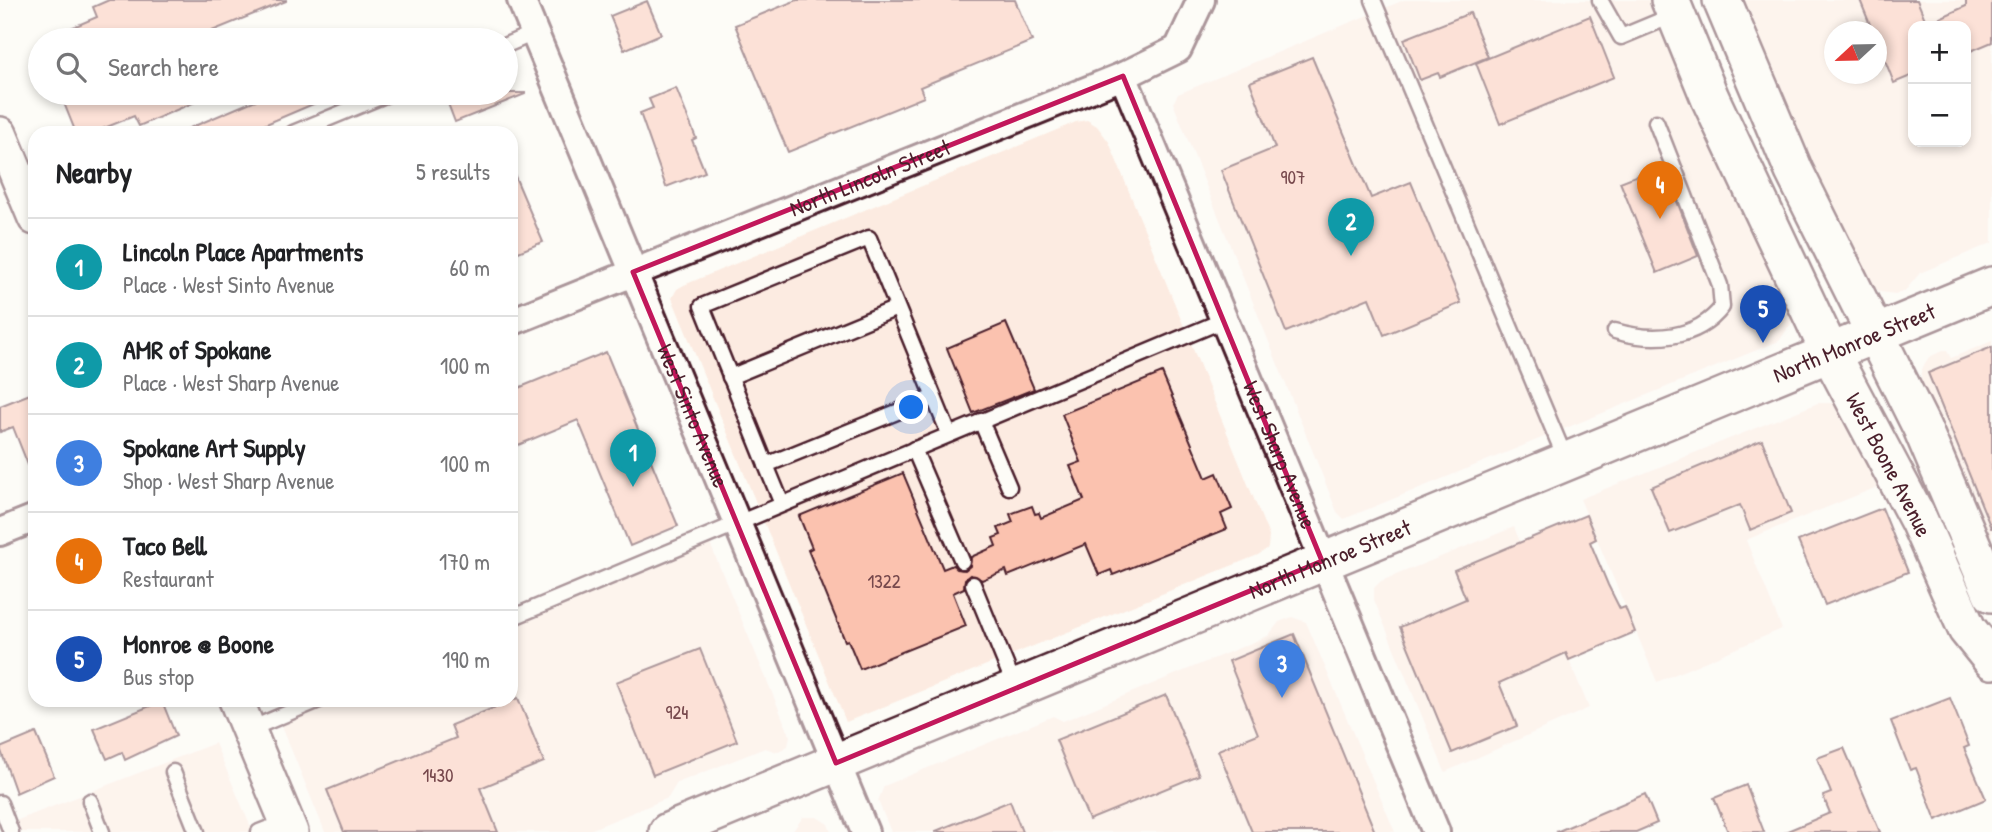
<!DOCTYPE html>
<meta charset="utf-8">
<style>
body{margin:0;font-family:"Patrick Hand",sans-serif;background:#f6f6f6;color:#202124}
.controls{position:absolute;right:21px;top:21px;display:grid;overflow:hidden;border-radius:14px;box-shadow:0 4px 10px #0003}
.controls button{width:63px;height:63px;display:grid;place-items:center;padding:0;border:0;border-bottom:2px solid #e0e0e0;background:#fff;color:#202124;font:35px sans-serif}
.compass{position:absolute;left:1824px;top:21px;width:63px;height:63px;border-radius:50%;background:#fff;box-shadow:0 4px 10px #0003;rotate:248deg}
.you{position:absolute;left:912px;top:408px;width:24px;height:24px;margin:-18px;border:5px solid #fff;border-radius:50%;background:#1a73e8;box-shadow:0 0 0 10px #1a73e833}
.badge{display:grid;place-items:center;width:46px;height:46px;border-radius:50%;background:#0b8043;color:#fff;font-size:23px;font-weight:700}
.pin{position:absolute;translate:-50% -58px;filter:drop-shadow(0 2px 4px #0008)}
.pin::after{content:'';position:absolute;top:37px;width:24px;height:21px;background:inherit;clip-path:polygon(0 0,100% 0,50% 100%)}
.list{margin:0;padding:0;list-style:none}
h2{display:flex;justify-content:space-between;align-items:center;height:91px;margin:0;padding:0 28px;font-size:30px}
h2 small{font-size:23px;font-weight:400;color:#757577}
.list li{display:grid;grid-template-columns:46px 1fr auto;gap:21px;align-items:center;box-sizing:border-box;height:98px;padding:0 28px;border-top:2px solid #e0e0e0}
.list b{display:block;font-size:26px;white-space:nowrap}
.list p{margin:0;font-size:23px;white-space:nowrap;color:#757577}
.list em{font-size:23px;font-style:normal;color:#757577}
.icon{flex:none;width:38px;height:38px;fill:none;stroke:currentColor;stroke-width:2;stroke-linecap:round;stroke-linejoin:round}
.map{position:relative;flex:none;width:1992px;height:832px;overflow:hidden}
.search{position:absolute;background:#fff;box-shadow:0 4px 10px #0003;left:28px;top:28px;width:490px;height:77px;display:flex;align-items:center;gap:18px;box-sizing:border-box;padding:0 24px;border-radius:38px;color:#757577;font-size:26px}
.panel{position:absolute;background:#fff;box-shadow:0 4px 10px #0003;left:28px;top:126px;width:490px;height:581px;border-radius:21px}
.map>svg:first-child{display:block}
.built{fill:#fcebe1;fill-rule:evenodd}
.building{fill:#fbc2af;stroke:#4a1f2b;stroke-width:2}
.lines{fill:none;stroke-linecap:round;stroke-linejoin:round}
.service-casing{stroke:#4a1f2b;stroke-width:19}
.minor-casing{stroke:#4a1f2b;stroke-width:32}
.tertiary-casing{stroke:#4a1f2b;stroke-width:38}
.secondary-casing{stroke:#4a1f2b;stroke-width:42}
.service{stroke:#fdfcf7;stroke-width:14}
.minor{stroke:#fdfcf7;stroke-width:26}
.tertiary{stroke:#fdfcf7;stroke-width:33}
.secondary{stroke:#fdfcf7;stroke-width:37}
.marked{fill:none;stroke:#c2185b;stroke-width:5;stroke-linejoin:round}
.labels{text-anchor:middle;stroke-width:5;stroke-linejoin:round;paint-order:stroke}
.number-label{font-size:19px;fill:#76484c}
.street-label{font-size:23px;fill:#4a1f2b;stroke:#fdfcf7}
</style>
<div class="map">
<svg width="1992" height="832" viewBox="0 0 1992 832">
<rect width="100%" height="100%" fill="#fdfcf7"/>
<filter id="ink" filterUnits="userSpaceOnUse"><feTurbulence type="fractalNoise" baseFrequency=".0143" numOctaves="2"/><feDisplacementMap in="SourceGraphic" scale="14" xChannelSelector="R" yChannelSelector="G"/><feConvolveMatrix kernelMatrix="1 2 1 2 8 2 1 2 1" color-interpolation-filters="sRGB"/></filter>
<g filter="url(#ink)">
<g class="built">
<polygon points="1404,0 1654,0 1726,179 1791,312 1791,324 1779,341 1344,519 1337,512 1173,103 1178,94"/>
<path d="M1740 0H1992V243L1920 273 1905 291 1895 294 1880 292 1870 283 1802 148ZM1913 26H1966V142H1913ZM1834 32H1876V74H1834Z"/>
<polygon points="1087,120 1097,126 1109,142 1269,536 1268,548 1258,555 846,722 672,298 677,289 684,285 1076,122"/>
<polygon points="1992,341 1992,553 1921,379 1921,369 1929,357 1942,351 1947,351 1951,358"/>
<polygon points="1818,403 1832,403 1842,411 1885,484 1746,540 1782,629 1657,682 1580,499"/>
<polygon points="1514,527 1589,708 1445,772 1374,600 1374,588 1381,581"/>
<polygon points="704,529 790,736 788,746 777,752 765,748 677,783 668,798 585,832 325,832 275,710 297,700 511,700 511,610"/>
<polygon points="1292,617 1306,622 1395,832 891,832 878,801 884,786 1053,716 1063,721 1268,636 1279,622"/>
<polygon points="215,743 253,832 1,832 0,827"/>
<polygon points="803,817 817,817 828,824 831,832 792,832"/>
</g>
<g class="building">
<polygon points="109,0 286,0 286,1 190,40 43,40 97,17 93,7"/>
<polygon points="797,0 1015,0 1032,41 920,87 924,97 788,152 735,25"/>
<polygon points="1860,0 1917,0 1927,24 1966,6 1966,0 1992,0 1992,42 1966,53 1966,26 1913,26 1913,75 1894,83 1877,40 1877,32 1873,32"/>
<polygon points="647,1 661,34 624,50 610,16"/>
<polygon points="1470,13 1488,57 1440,77 1438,73 1420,80 1404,39"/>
<polygon points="1590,16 1614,77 1500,124 1476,63"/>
<polygon points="1312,57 1371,198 1411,182 1461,303 1384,335 1369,298 1286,332 1221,170 1275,148 1250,82"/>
<polygon points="676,88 696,138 692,140 705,172 666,187 640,113 653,108 649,99"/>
<polygon points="60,93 216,93 139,126 134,116 92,133 76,133"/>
<polygon points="272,93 339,93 245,133 178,133"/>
<polygon points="444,93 525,93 525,94 455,122"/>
<polygon points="1663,165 1698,256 1657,273 1620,182"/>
<polygon points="511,167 543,242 511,255"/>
<polygon points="1006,323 1034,389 973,413 947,348"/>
<polygon points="1992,347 1992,528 1991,528 1928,373"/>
<polygon points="606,352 678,526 630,546 578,420 511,448 511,391"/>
<polygon points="1162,373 1206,478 1217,473 1232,509 1221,514 1227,529 1113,575 1111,570 1099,575 1086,544 1008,576 1006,570 982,580 970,575 965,579 964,588 953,593 966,626 860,669 848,640 845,641 808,550 812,548 799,516 903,473 943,569 953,565 957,569 965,570 970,566 971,557 996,546 993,538 1001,535 998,528 1013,522 1010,514 1032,506 1035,514 1039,513 1041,518 1084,500 1070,466 1081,462 1062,414"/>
<polygon points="35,392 35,479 34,480 13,427 0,432 0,406"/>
<polygon points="1762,440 1791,513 1750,530 1740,505 1670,533 1651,487"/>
<polygon points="1882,508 1908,572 1825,605 1798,541"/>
<polygon points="1586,515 1596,539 1590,542 1608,585 1620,609 1625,607 1635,632 1569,660 1566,653 1499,683 1517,726 1452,753 1400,627 1466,599 1454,570"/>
<polygon points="1294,634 1375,832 1252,832 1218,750 1258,734 1229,661"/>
<polygon points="700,649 737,741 653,775 616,682"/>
<polygon points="1166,695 1199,775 1089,820 1056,740"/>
<polygon points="518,698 544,762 480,788 498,832 344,832 327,790 456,738 451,725"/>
<polygon points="1950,698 1969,746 1964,748 1986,799 1936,820 1916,768 1910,770 1891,721"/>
<polygon points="162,701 176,736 125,760 122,752 107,759 94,729"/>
<polygon points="36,733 54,776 16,793 0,748"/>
<polygon points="1844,748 1880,832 1785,832 1830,813 1823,796 1831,793 1817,758"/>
<polygon points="1746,785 1764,832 1728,832 1714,798"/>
<polygon points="1645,794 1657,823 1636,832 1556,832"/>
<polygon points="1010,801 1022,832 936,832 936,831"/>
</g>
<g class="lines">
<defs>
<g id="service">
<polyline points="1373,0 1566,460"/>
<polyline points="1600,0 1621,37 1674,15"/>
<polyline points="506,45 534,33"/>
<polyline points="293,133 390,93"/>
<path d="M1615 331C1652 342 1697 340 1722 307L1720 285 1656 122"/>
<polyline points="730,377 897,308"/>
<path d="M934 397 766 465 702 306 869 238C896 304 923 369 949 434"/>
<polyline points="981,421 1009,487"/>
<polyline points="914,449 962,561"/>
<polyline points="766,465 782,504"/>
<polyline points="973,584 1015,687"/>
<polyline points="511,618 1224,320"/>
<polyline points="248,730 319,700"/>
<polyline points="173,772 197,832"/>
<polyline points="90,801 102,832"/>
<polyline points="0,803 11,832"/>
<polyline points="259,832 287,821"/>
</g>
<g id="minor">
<path id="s1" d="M521 0 865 832"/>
<path id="s2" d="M1123 76 1436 832"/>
<path id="s3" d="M511 322 1123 76 1178 49 1201 0"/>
<polyline points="0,532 35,518"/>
</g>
<g id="tertiary">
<polyline points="0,134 35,218"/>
<polyline points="236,700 291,832"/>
</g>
<g id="secondary">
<path id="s4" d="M1670 0 1710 98 1830 353 1919 521 1967 629 1992 660"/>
<polyline points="1722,0 1794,171 1922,428 1992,593"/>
<path id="s5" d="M668 832 1992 286"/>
</g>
</defs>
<use href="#service" class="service-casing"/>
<use href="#minor" class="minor-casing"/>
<use href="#tertiary" class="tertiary-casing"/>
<use href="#secondary" class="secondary-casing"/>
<use href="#service" class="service"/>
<use href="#minor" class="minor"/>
<use href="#tertiary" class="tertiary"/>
<use href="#secondary" class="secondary"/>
</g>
</g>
<path d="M0 0H1992V832H0ZM1123 76 1322 561 836 763 633 272Z" fill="#fdfcf7" fill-opacity=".55" fill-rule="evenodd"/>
<path class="marked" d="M1123 76 1322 561 836 763 633 272Z"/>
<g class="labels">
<g class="number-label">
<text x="1293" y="184">907</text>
<text x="884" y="588">1322</text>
<text x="677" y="719">924</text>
<text x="438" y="782">1430</text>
</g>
<g class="street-label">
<text dy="8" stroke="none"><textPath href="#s3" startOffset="387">North Lincoln Street</textPath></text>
<text dy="8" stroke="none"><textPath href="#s5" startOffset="1283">North Monroe Street</textPath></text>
<text dy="8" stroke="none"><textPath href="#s1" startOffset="450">West Sinto Avenue</textPath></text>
<text dy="8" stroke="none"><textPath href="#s2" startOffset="410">West Sharp Avenue</textPath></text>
<text dy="8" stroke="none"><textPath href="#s4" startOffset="514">West Boone Avenue</textPath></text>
<text dy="8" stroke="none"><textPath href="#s5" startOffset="716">North Monroe Street</textPath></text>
</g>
</g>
</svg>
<div class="controls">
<button>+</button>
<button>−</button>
</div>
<svg class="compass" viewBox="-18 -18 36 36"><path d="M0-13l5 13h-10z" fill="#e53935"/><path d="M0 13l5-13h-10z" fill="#757577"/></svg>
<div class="you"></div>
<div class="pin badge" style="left:633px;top:487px;background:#0f9aa8">1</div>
<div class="pin badge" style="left:1351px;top:256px;background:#0f9aa8">2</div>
<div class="pin badge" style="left:1282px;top:698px;background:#3f7fe0">3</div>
<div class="pin badge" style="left:1660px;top:219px;background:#e8710a">4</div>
<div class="pin badge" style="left:1763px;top:343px;background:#1a4fb4">5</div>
<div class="search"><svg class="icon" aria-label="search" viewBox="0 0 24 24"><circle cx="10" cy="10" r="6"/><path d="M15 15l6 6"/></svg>Search here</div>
<section class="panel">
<h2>Nearby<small>5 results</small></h2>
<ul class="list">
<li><span class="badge" style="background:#0f9aa8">1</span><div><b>Lincoln Place Apartments</b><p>Place · West Sinto Avenue</p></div><em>60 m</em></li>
<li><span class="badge" style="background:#0f9aa8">2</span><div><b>AMR of Spokane</b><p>Place · West Sharp Avenue</p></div><em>100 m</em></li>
<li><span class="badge" style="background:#3f7fe0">3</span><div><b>Spokane Art Supply</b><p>Shop · West Sharp Avenue</p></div><em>100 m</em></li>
<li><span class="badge" style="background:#e8710a">4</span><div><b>Taco Bell</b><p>Restaurant</p></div><em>170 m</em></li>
<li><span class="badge" style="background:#1a4fb4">5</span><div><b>Monroe @ Boone</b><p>Bus stop</p></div><em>190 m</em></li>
</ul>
</section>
</div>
